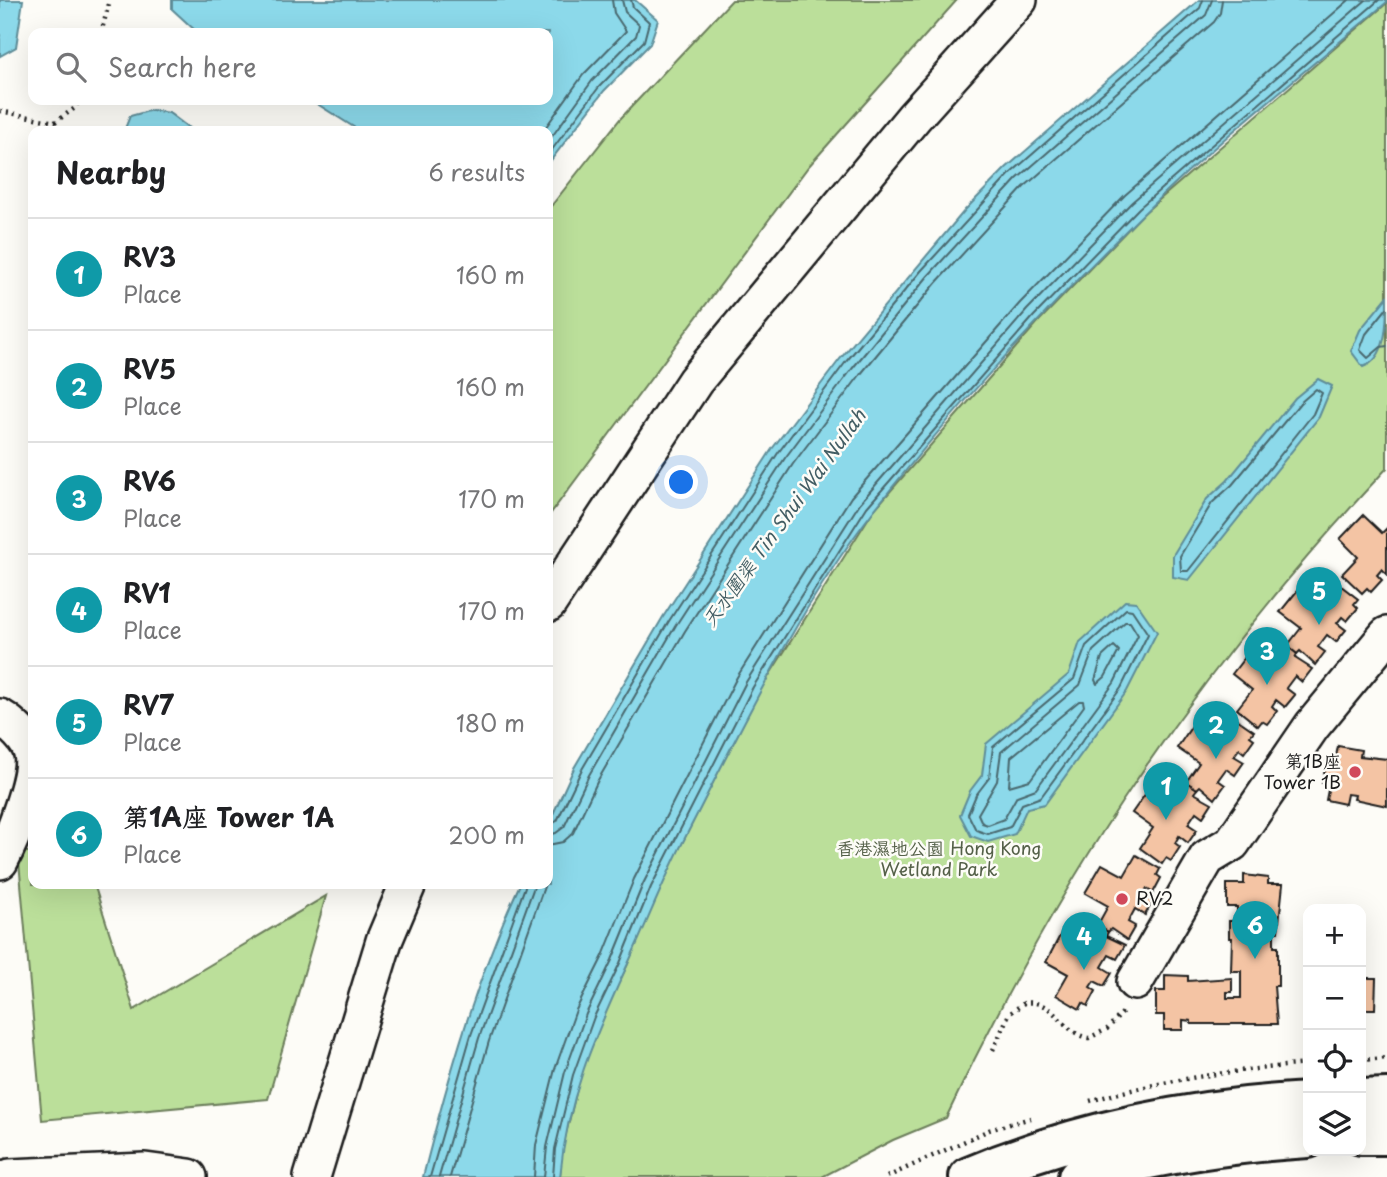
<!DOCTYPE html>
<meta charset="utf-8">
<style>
body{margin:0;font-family:"Playpen Sans","LXGW WenKai TC",sans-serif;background:#f2f2f2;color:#202124}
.controls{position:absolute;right:21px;bottom:21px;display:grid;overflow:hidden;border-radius:14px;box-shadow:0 7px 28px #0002}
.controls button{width:63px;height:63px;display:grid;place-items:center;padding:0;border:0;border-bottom:2px solid #e0e0e0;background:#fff;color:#202124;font:35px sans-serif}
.you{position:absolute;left:682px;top:483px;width:24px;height:24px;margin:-18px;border:5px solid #fff;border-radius:50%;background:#1a73e8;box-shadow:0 0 0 10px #1a73e833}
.badge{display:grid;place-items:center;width:46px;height:46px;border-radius:50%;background:#b45309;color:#fff;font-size:23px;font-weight:700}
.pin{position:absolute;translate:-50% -58px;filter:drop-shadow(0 2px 4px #0008)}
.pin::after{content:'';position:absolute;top:37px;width:24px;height:21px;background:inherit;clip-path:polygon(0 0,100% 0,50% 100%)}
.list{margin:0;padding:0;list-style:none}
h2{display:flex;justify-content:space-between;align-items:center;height:91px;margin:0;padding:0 28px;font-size:30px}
h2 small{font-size:23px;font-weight:400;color:#757577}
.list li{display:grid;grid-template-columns:46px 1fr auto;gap:21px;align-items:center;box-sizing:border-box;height:112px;padding:0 28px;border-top:2px solid #e0e0e0}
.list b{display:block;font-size:26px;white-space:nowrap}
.list p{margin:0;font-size:23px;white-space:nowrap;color:#757577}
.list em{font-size:23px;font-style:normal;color:#757577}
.icon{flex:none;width:38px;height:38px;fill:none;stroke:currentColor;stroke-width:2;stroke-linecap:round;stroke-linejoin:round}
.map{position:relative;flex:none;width:1387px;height:1177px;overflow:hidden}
.search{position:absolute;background:#fff;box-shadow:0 7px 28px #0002;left:28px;top:28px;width:525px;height:77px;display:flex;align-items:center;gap:18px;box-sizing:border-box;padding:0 24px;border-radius:14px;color:#757577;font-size:26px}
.panel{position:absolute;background:#fff;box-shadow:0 7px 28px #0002;left:28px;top:126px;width:525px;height:763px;border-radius:14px}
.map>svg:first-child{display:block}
.green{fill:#bbdf9a;stroke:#6c7e5b;stroke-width:2}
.water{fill:#8cd9ea;stroke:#5f8d98;stroke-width:2}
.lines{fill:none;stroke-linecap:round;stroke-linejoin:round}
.shore{stroke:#49686e;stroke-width:2}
.building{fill:#f4c4a4;stroke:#1c1c1c;stroke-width:2}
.minor-casing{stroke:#1c1c1c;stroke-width:40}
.major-casing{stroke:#1c1c1c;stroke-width:44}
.path{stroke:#1c1c1c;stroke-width:4.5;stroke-dasharray:2 5;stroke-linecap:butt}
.minor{stroke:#fdfcf7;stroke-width:35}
.major{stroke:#fdfcf7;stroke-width:38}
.poi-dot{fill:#d1495b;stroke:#fdfcf7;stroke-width:2.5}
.labels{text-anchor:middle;stroke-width:5;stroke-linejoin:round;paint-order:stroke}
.poi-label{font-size:18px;fill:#1c1c1c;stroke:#fdfcf7;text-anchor:end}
.park-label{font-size:18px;fill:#546048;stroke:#fdfcf7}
.water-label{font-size:19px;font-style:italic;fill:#435e64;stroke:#fdfcf7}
</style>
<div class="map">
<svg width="1387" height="1177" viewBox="0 0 1387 1177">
<rect width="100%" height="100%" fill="#fdfcf7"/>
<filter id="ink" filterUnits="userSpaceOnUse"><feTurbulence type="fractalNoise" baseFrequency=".0143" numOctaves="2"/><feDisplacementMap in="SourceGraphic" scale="14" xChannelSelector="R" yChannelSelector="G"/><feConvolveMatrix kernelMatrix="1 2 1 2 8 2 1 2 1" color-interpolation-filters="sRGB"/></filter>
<g filter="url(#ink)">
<g class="green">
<polygon points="732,0 957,0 808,167 548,517 548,210 620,119"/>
<path d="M1387 3V468C1199 669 1063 869 946 1118L893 1140 822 1177H560L562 1150 580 1077 600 1020 627 966 658 890 760 690 873 511 1039 321 1144 213Z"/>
<polygon points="18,850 33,853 33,884 94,884 134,1010 326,896 268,1099 42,1120"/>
</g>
<g class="water">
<polygon points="0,0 23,0 16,47 0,56"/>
<polygon points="172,0 635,0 658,20 650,44 604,91 548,164 548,131 360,131 311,100 548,100 548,33 198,33 172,9"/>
<path d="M1199 0H1387V2C1305 72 1219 139 1142 215 1048 307 956 406 875 509 798 608 744 723 687 834 664 878 647 923 626 968 594 1038 567 1099 560 1177H423C448 1078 477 976 520 884H548V825L574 768 663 617 772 449 840 359 965 210 1006 168Z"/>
<polygon points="152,110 169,113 193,131 200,131 124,131 130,116"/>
<path d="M1387 297C1387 323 1387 359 1363 367L1351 351 1360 330Z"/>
<polygon points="1318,379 1332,386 1319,417 1189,580 1173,577 1173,555 1207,499 1227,481 1295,398"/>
<polygon points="1125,601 1136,602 1157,632 1127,691 1045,804 1027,808 1015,834 988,842 971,836 960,815 970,791 982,775 986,744 1069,674 1080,642"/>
</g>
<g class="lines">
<g class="shore">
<polyline points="543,131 583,75 626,31 614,13 612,0"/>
<polyline points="548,142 592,81 636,36 639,25 625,12 622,0"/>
<polyline points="548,155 599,87 644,41 649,22 633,7 631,0"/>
<polyline points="1387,308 1366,334 1360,350 1368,358 1381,347 1387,346"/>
<polygon points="1316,389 1322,393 1313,414 1188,571 1181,571 1180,556 1212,503 1232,485 1300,403"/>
<polygon points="1126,609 1132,610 1148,634 1121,688 1041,797 1022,804 1010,827 988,834 976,830 968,814 976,795 989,778 993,747 1074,679 1086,646"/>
<polygon points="1125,622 1130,622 1138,635 1114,683 1036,789 1017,796 1004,819 988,825 982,823 978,814 997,781 1001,752 1080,685 1093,651"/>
<polygon points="1114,646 1119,651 1105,677 1097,684 1095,680 1102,657"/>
<polygon points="1079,701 1083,701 1084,706 1030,780 1009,786 1011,757"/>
<polyline points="548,826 557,821 581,771 669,621 778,453 845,363 921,271 1011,173 1200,8 1203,0"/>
<polyline points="548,835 556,833 564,827 589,775 676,625 785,458 852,369 928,276 1017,179 1206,15 1212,0"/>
<polyline points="548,845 563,842 573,833 598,780 685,631 793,464 860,375 936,283 1024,187 1214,22 1220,13 1222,0"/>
<polyline points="430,1177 471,1035 526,884"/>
<polyline points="439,1177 479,1038 535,884"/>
<polyline points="450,1177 489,1041 545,884"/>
<polyline points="534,1177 536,1145 555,1069 576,1010 603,956 634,879 737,677 851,497 1020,303 1125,195 1349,0"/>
<polyline points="544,1177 547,1147 565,1072 586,1014 612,960 643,884 746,682 860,503 1027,310 1132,202 1366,0"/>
<polyline points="553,1177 555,1149 573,1075 594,1017 620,963 651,887 753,687 867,507 1034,316 1139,208 1379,0"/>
</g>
</g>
<g class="building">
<polygon points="1363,515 1382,533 1387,528 1387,574 1382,569 1377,575 1382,580 1371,592 1367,588 1362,593 1342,574 1358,557 1340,539"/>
<polygon points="1336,582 1358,599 1354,604 1358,608 1347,621 1342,617 1337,623 1346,630 1336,642 1327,635 1318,647 1325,652 1315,665 1300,651 1297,654 1287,646 1301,628 1280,612 1301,586 1321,601"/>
<polygon points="1287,646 1297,654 1295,658 1312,669 1302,682 1295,676 1286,688 1295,695 1285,707 1276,700 1272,706 1277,711 1267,724 1262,721 1258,726 1237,709 1252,690 1232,674 1252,648 1273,664"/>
<polygon points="1231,715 1254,731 1250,736 1254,739 1244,753 1239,749 1234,756 1244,762 1235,775 1226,769 1218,780 1225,785 1215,799 1200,786 1197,789 1186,782 1199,763 1177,748 1196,720 1217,735"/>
<polygon points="1338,746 1361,750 1360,756 1387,759 1387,806 1354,799 1355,795 1347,794 1345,804 1326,800 1329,785 1322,783 1327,760 1335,762"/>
<polygon points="1186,782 1197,789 1194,793 1212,803 1203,817 1196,812 1188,824 1197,830 1188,843 1179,836 1175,843 1180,847 1171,861 1166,858 1162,864 1140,848 1153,828 1132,813 1151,786 1173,801"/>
<polygon points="1136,855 1160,869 1157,875 1161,878 1153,893 1147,889 1143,896 1153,901 1145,915 1135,909 1128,922 1135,926 1127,940 1111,929 1108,932 1097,926 1108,906 1085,893 1102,864 1124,876"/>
<polygon points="1244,875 1268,878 1268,884 1283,884 1278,932 1274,932 1274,947 1278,947 1278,986 1274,986 1277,1024 1191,1024 1191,1021 1183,1020 1183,1030 1164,1030 1164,1015 1156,1015 1156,991 1165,991 1165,975 1188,976 1188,981 1232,978 1232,992 1227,992 1227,998 1241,998 1241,971 1231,971 1232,938 1229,938 1229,921 1237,921 1237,907 1227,907 1227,884 1244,884"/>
<polygon points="1097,926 1108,932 1106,936 1125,945 1117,959 1109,955 1102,967 1112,973 1104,986 1094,981 1090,987 1096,991 1088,1006 1083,1003 1080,1009 1056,995 1068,974 1046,962 1062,932 1085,946"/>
<polygon points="1361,978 1376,978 1375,1009 1361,1009"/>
</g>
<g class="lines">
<defs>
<g id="minor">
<polyline points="548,604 695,381 914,117 1019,0"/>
<path d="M0 717C12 724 29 740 32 754 37 776 11 841 0 861"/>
<polyline points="1135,982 1207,858 1232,843 1312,726 1387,635"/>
<polyline points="10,1177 145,1171 189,1177"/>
<polyline points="312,1177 384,941 408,884"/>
</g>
<g id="major">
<polyline points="1361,1099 1387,1098"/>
<polyline points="1361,1135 1387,1135"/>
<path d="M969 1177C1075 1132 1193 1108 1308 1102"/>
<path d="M1078 1177C1153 1154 1230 1143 1308 1138"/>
</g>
</defs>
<use href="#minor" class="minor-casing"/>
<use href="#major" class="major-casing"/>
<g class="path">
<polyline points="101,33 110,0"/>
<polyline points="0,111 55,122 75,108 79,100"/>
<path d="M993 1050 1009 1014 1024 1003C1055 998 1062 1034 1089 1038L1107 1029 1125 1010"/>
<polyline points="1361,1060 1387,1058"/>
<path d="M1090 1101C1161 1080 1235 1070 1308 1064"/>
<polyline points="887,1177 989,1130 1031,1118"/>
</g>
<use href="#minor" class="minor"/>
<use href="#major" class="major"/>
</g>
</g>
<g class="poi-dot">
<circle cx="1355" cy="772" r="7"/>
<circle cx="1122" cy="899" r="7"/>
</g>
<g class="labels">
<g class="poi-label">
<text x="1341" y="768">第1B座<tspan x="1341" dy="21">Tower 1B</tspan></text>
<text x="1136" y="905" text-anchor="start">RV2</text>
</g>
<g class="park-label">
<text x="939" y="855">香港濕地公園 Hong Kong<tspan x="939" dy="21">Wetland Park</tspan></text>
</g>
<g class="water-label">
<text transform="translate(784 518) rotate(-54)" y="7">天水圍渠 Tin Shui Wai Nullah</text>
</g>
</g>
</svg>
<div class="controls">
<button>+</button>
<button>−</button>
<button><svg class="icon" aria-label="locate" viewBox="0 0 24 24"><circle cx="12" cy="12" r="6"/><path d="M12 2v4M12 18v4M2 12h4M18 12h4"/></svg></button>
<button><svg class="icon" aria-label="layers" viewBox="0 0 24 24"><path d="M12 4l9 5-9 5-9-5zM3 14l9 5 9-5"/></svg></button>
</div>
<div class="you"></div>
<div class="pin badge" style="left:1166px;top:820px;background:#0f9aa8">1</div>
<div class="pin badge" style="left:1216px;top:759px;background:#0f9aa8">2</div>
<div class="pin badge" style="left:1267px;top:685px;background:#0f9aa8">3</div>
<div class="pin badge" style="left:1084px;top:970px;background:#0f9aa8">4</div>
<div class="pin badge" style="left:1319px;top:625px;background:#0f9aa8">5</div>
<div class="pin badge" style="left:1255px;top:959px;background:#0f9aa8">6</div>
<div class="search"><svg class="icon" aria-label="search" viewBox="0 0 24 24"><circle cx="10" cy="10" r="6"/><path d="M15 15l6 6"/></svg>Search here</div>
<section class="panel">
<h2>Nearby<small>6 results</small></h2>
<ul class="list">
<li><span class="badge" style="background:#0f9aa8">1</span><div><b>RV3</b><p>Place</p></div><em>160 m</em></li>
<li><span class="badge" style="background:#0f9aa8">2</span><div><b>RV5</b><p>Place</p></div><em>160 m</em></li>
<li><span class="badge" style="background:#0f9aa8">3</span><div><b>RV6</b><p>Place</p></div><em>170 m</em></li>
<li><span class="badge" style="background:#0f9aa8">4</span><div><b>RV1</b><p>Place</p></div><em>170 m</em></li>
<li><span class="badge" style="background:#0f9aa8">5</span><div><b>RV7</b><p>Place</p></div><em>180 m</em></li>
<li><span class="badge" style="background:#0f9aa8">6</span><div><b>第1A座 Tower 1A</b><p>Place</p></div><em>200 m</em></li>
</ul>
</section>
</div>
